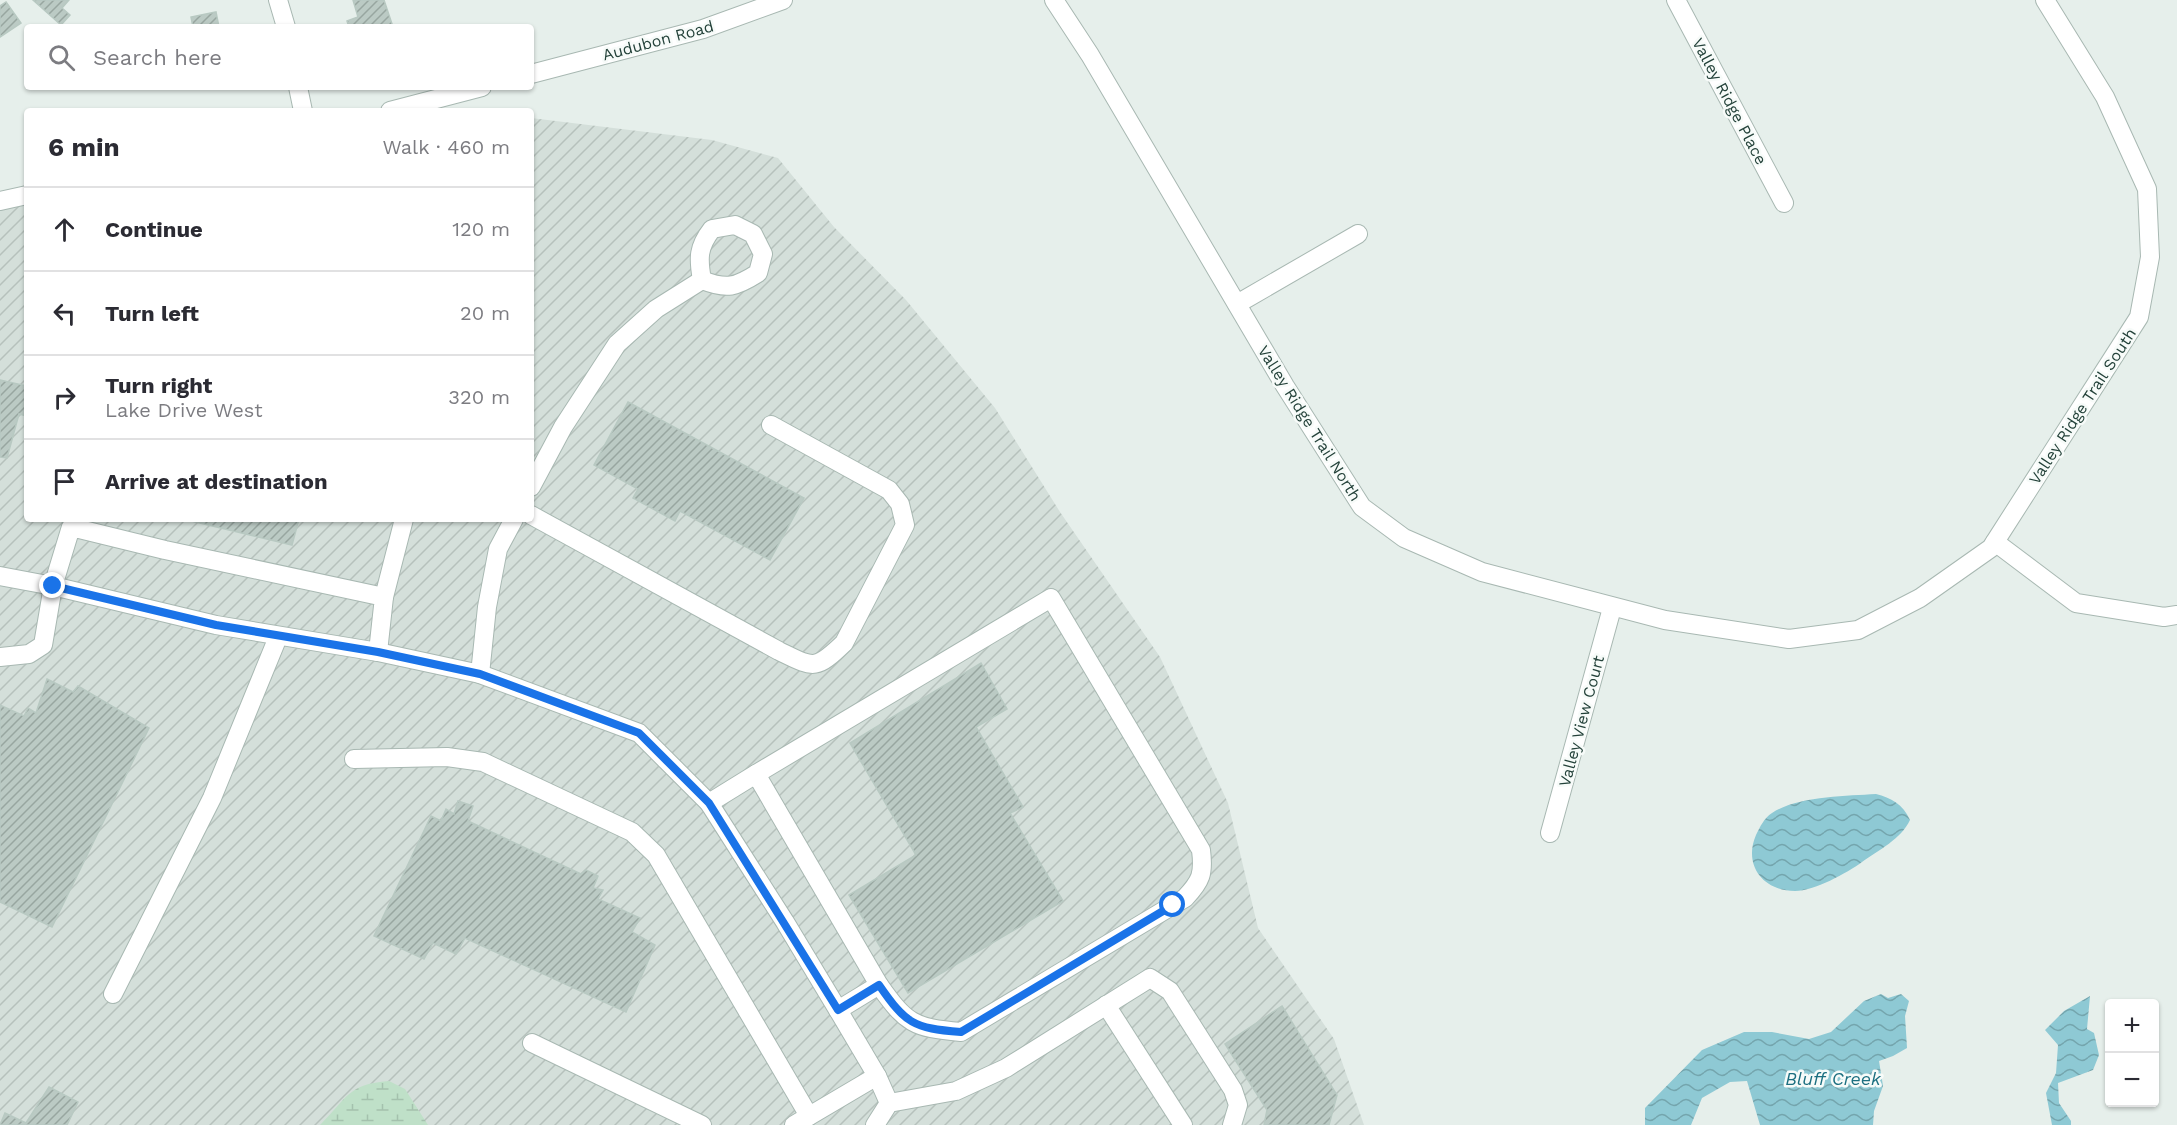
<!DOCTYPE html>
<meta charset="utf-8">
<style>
body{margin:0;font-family:"Work Sans",sans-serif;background:#f7f7f7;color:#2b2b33}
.controls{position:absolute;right:18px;bottom:18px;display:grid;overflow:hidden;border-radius:6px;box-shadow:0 2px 4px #0004}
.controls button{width:54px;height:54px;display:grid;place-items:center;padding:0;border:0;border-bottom:2px solid #e1e1e2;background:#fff;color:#2b2b33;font:30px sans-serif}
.stop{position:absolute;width:18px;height:18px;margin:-14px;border:4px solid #1a73e8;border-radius:50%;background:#fff}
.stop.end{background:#1a73e8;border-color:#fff;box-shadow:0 2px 6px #0008}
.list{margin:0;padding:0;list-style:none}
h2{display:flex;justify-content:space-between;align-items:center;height:78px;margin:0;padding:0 24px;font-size:26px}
h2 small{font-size:20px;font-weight:400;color:#7c7c81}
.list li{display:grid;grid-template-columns:39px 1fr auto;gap:18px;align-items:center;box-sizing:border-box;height:84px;padding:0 24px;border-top:2px solid #e1e1e2}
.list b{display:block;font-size:22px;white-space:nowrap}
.list p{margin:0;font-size:20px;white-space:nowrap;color:#7c7c81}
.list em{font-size:20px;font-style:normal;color:#7c7c81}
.icon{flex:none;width:33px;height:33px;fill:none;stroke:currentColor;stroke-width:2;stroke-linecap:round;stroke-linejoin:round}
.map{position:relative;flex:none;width:2177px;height:1125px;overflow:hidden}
.search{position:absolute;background:#fff;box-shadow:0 2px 4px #0004;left:24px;top:24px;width:510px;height:66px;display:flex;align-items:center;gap:15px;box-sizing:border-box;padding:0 21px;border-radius:6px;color:#7c7c81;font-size:22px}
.panel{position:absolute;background:#fff;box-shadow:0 2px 4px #0004;left:24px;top:108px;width:510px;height:414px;border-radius:6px}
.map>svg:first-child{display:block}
.industrial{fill:url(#industrial-furrows)}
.wetland{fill:url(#wetland-marsh)}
.water{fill:url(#water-waves)}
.building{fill:url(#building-hatch);stroke:#b8c9c2;stroke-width:1.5}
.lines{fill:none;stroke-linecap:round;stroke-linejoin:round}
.minor-casing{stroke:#a8b8b2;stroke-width:20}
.minor{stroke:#fff;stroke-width:18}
.route{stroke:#1a73e8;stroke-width:8}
.labels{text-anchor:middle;stroke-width:5;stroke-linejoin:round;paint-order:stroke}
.street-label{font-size:16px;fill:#24423a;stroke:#f7fbf9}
.water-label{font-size:18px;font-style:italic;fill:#1c6f80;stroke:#f7fbf9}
</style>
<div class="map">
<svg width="2177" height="1125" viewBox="0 0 2177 1125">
<defs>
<pattern id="industrial-furrows" width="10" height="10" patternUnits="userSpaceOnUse" patternTransform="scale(1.5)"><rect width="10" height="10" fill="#d4dfda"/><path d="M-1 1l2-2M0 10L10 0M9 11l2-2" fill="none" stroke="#b6c1bc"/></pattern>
<pattern id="wetland-marsh" width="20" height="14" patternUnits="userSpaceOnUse" patternTransform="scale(1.5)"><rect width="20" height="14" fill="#bfe0c8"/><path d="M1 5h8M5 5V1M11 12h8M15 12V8" fill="none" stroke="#a4c1ad"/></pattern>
<pattern id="water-waves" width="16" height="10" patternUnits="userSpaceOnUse" patternTransform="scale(1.5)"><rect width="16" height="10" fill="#8ec9d4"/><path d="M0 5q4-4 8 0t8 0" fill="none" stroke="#74a5ad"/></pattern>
<pattern id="building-hatch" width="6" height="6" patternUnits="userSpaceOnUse" patternTransform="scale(1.5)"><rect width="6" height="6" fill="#bbcac4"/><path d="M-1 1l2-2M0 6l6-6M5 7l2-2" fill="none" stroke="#98a6a0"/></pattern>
</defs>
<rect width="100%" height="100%" fill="#e6efeb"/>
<polygon class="industrial" points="531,118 712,140 778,158 834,227 906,300 995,408 1060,512 1160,657 1228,803 1258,928 1334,1039 1364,1125 0,1125 0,201 27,196 27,519 531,519"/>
<path class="wetland" d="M389 1081 405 1089 428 1125H320C347 1098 348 1084 389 1081Z"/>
<g class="water">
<path d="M1876 794C1891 798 1903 804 1910 820 1901 839 1879 850 1862 862 1847 873 1814 891 1795 891 1763 891 1743 865 1756 835 1760 827 1764 818 1772 813 1798 796 1845 796 1876 794Z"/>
<polygon points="1881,994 1888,998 1901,994 1909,1001 1905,1016 1907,1048 1893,1056 1879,1061 1883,1086 1874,1111 1873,1125 1760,1125 1747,1081 1730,1082 1702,1098 1691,1125 1645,1125 1645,1108 1702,1050 1744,1032 1772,1032 1809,1039 1831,1032 1864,1001"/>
<polygon points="2090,996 2087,1029 2094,1033 2099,1055 2093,1070 2058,1083 2059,1103 2071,1121 2071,1125 2052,1125 2046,1093 2056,1073 2058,1045 2045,1030 2064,1011"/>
</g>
<g class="building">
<polygon points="33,0 69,0 62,8 70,15 61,25"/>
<polygon points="353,0 384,0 393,27 349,27 347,21 358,17"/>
<polygon points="6,2 21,23 0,37 0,6"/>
<polygon points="216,12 219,27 193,27 191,17"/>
<polygon points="0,380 27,386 27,416 19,414 7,458 0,457"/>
<polygon points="628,402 804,498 770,560 680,511 675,521 633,498 638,489 594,465"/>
<polygon points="183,519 299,519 292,545"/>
<polygon points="981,663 1007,709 976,727 1023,807 1010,813 1063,901 908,993 849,895 916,855 850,743"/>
<polygon points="47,679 73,692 78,686 149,728 52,927 0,902 0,705 24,716 28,708 36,713"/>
<polygon points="458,801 473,806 468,821 581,874 586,870 598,876 593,888 603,890 598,899 640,918 632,932 655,945 626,1012 465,938 456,954 433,943 424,959 374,936 431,816 441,821 446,809 454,814"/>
<polygon points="1282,1006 1337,1095 1329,1125 1264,1125 1267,1110 1225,1044"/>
<polygon points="49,1087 78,1102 67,1125 0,1125 5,1113 26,1123"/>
</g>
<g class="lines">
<defs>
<g id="minor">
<polyline points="278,0 286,27"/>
<polyline points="1054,0 1090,55 1285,386 1362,507 1404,538 1482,572 1665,620 1789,639 1858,630 1920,598 1991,548 2139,317 2150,257 2147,189 2105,97 2045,0"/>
<polyline points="1676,0 1784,203"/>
<polyline points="531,74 703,29 783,0"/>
<polyline points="298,87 303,111"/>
<polyline points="390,111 482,87"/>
<polyline points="0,201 27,195"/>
<path d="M735 225 753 234 763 254 758 273C736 287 727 290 702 280 698 258 698 247 712 229Z"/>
<polyline points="1237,304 1358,234"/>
<polyline points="531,487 563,427 617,344 656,309 702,280"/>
<path d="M531 515 779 651C814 668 815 671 844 643L905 525 900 504 889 490 771 425"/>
<polyline points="1995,542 2076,603 2164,617 2177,615"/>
<polyline points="0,576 53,586 216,625 378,652 480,674 639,733 709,803 785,922 838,1010 877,1076 889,1103"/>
<polyline points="384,597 404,519"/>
<polyline points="0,657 29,654 43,645 53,586 71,527 165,550 384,597 378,652"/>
<polyline points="480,674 487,607 498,549 514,519"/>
<polyline points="354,759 447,757 483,762 632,832 656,855 809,1116"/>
<path d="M756 774 1051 598 1201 850C1204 874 1201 881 1185 898L961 1032C913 1028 906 1023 879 985"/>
<polyline points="709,803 756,774 879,985 838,1010"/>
<polyline points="1550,833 1612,608"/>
<polyline points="113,994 212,798 278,637"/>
<polyline points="1106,1005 1183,1125"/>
<polyline points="532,1043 702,1125"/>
<polyline points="794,1125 877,1076"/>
<polyline points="875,1125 889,1103 956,1091 1006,1068 1150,978 1170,991 1233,1090 1238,1105 1232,1125"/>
</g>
</defs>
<use href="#minor" class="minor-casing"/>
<use href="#minor" class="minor"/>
</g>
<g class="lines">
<path class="route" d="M53 586 216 625 378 652 480 674 639 733 709 803 838 1010 879 985C906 1024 913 1028 961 1032L1173 905"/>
</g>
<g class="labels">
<g class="street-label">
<text transform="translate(658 40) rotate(-15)" y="6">Audubon Road</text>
<text transform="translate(1730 101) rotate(62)" y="6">Valley Ridge Place</text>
<text transform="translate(2082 406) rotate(-57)" y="6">Valley Ridge Trail South</text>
<text transform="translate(1310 423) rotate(58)" y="6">Valley Ridge Trail North</text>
<text transform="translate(1581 721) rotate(-75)" y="6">Valley View Court</text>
</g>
<g class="water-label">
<text x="1833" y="1085">Bluff Creek</text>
</g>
</g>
</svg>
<div class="controls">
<button>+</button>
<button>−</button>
</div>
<div class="stop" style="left:1173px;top:905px"></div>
<div class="stop end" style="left:53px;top:586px"></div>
<div class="search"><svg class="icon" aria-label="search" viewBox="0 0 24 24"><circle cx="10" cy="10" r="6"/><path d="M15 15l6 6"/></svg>Search here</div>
<section class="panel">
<h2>6 min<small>Walk · 460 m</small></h2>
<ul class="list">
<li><svg class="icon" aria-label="ahead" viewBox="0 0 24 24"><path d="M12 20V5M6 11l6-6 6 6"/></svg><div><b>Continue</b></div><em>120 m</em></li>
<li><svg class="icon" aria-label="left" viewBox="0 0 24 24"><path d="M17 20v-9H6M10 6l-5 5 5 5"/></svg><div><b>Turn left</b></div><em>20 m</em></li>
<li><svg class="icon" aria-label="right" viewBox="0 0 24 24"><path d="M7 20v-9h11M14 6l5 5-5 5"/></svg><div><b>Turn right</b><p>Lake Drive West</p></div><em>320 m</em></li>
<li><svg class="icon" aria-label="arrive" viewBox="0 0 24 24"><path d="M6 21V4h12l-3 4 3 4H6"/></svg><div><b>Arrive at destination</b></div></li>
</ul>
</section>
</div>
